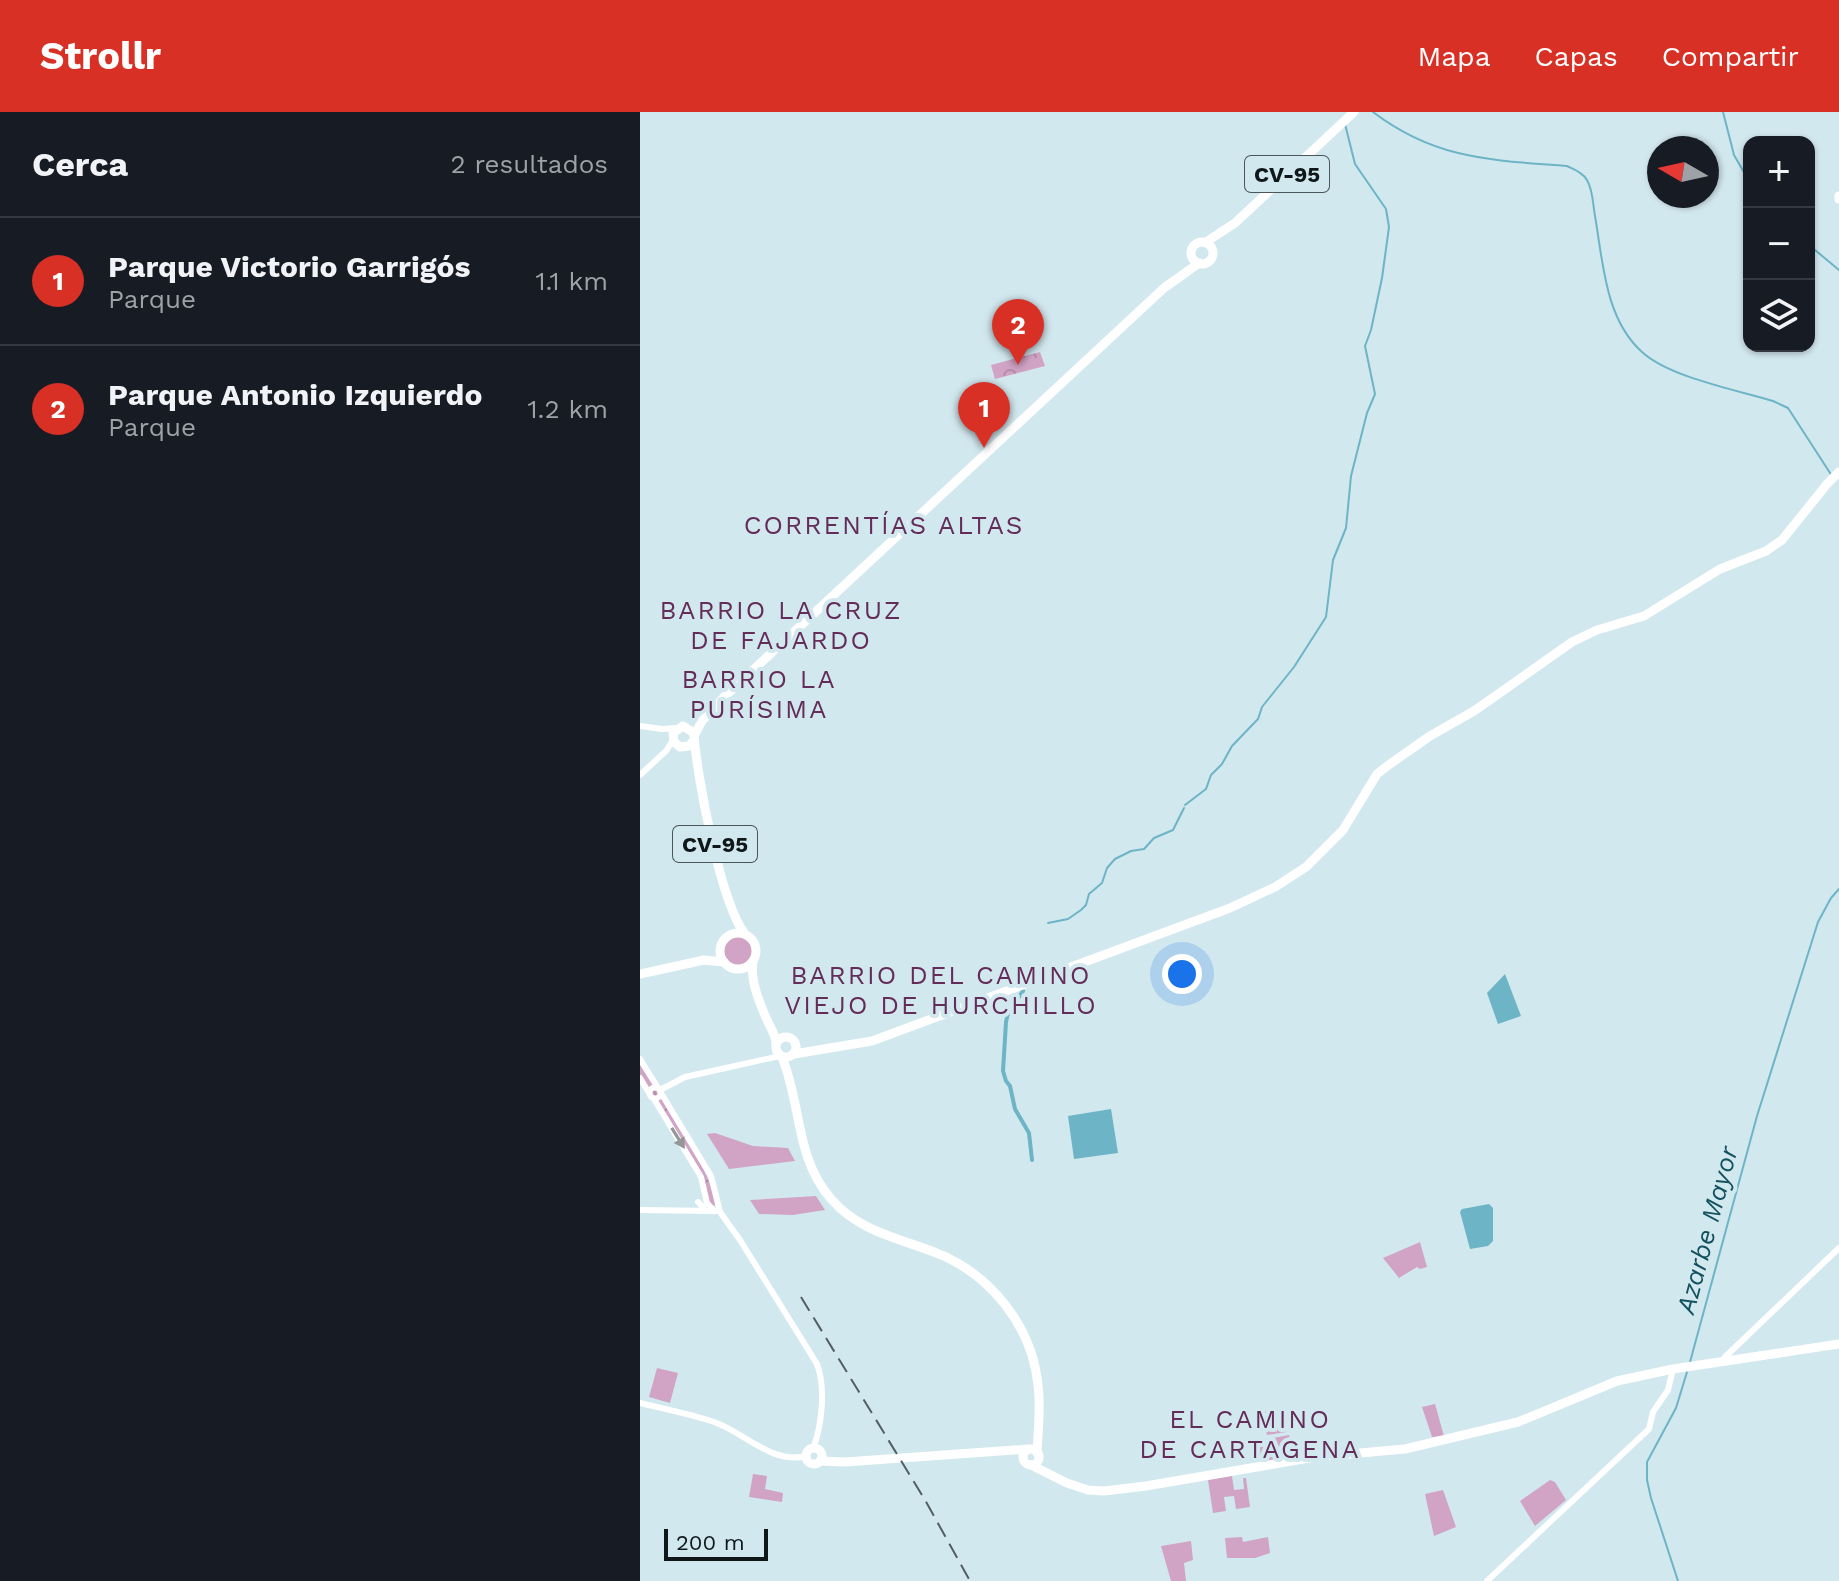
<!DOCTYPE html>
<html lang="es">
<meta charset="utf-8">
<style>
body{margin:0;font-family:"Work Sans",sans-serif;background:#20242c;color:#f1f3f6}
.controls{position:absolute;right:24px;top:24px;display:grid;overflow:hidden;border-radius:16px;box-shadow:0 2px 6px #0004}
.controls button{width:72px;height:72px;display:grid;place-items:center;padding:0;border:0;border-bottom:2px solid #363941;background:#171b24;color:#f1f3f6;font:40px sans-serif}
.compass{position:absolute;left:1007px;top:24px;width:72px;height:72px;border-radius:50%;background:#171b24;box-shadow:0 2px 6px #0004;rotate:279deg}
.scale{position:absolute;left:24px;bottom:20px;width:104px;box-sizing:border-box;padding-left:8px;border:4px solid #0f1719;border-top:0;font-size:22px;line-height:28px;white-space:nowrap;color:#0f1719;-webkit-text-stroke:6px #d2e8ef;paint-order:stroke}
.you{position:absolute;left:542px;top:862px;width:28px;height:28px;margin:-20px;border:6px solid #fff;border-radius:50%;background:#1a73e8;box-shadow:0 0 0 12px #1a73e833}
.badge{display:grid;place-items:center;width:52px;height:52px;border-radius:50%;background:#d93025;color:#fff;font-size:26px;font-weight:700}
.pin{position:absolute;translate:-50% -66px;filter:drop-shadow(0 2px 4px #0008)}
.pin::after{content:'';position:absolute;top:42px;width:28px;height:24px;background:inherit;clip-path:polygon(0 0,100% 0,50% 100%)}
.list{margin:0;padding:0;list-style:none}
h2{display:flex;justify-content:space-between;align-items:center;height:104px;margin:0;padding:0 32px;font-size:34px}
h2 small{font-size:26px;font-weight:400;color:#9ea1a6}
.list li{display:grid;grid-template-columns:52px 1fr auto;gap:24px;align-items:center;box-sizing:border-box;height:128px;padding:0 32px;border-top:2px solid #363941}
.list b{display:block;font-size:30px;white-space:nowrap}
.list p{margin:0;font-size:26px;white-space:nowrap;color:#9ea1a6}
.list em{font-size:26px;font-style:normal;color:#9ea1a6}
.icon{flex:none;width:44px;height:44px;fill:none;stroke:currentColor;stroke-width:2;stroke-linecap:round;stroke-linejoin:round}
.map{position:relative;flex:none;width:1199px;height:1469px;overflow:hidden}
header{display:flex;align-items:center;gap:48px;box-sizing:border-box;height:112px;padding:0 40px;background:#d93025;color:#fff}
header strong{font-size:38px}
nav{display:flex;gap:44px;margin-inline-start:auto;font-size:28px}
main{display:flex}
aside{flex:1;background:#171b24}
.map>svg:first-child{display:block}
.green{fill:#d1a4c5}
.park{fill:url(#park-crowns)}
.water{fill:#6cb4c6}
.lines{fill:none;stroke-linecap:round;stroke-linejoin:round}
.stream{stroke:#6cb4c6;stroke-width:2}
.canal{stroke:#6cb4c6;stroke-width:4}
.minor{stroke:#fff;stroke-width:6}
.major{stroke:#fff;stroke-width:9}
.rail{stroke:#525e62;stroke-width:2;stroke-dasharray:16 8;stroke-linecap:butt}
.oneway{fill:#939798}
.labels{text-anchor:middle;stroke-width:8;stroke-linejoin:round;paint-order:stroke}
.shield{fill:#d2e8ef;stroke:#4a5659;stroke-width:2}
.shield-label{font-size:22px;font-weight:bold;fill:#0f1719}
.neighbourhood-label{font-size:26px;letter-spacing:2px;fill:#642c58;stroke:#d2e8ef}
.water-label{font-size:26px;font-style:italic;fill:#12515e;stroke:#d2e8ef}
</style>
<header>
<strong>Strollr</strong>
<nav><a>Mapa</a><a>Capas</a><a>Compartir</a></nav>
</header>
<main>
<aside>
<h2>Cerca<small>2 resultados</small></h2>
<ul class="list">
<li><span class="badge">1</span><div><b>Parque Victorio Garrigós</b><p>Parque</p></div><em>1.1 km</em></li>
<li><span class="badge">2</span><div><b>Parque Antonio Izquierdo</b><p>Parque</p></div><em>1.2 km</em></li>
</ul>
</aside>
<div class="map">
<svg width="1199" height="1469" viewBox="0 0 1199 1469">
<defs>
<pattern id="park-crowns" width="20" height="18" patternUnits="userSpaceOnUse" patternTransform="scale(2)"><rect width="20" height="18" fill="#d1a4c5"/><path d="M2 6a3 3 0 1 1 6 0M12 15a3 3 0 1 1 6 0" fill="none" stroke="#b28ca9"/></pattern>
</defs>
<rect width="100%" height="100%" fill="#d2e8ef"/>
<g class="green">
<circle cx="98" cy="839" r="14"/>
<polygon points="75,1021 113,1034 148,1036 155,1049 89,1057 67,1022"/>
<polygon points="176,1084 185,1098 153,1103 119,1102 110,1088"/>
<polygon points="780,1130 787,1155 780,1157 777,1155 759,1166 743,1146"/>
<polygon points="17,1256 38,1261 30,1291 9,1285"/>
<polygon points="795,1292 804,1324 792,1325 782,1295"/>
<polygon points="642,1297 646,1320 627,1323 623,1300"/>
<polygon points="649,1323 653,1345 622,1350 618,1329"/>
<polygon points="113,1362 127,1364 125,1377 143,1381 142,1390 109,1385"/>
<polygon points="592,1364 594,1378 604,1377 603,1366 606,1366 610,1395 596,1397 594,1384 584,1385 586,1399 573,1401 568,1368"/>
<polygon points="910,1368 915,1370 926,1388 895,1414 880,1389"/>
<polygon points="803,1378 816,1415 794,1424 785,1382"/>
<polygon points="602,1425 603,1430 628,1425 630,1441 615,1446 587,1446 585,1426"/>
<polygon points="551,1429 553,1448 544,1451 546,1469 531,1469 521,1434"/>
</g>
<g class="park">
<polygon points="400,240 405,254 355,267 351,253"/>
<path d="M0 952C28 997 61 1042 78 1092L70 1095 62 1062 0 963Z"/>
</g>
<g class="water">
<polygon points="865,862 881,904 858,912 847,881"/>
<polygon points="471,997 478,1041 434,1047 428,1004"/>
<polygon points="849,1092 853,1096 853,1129 848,1134 830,1137 820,1100 822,1097"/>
</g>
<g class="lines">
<g class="stream">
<path d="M733 0C796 48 852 48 927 54 935 58 943 61 947 68 953 78 953 93 955 104 963 150 965 207 1002 240 1029 265 1096 278 1133 289L1148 296 1192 364"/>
<polyline points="1083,0 1094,43 1109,69"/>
<polyline points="1169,133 1199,158"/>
<polyline points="545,693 566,677 571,663 582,652 592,634 618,607 622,595 654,555 686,505 693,448 706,416 711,364 727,301 735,282 725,234 731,218 742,166 749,115 746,97 715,52 705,12"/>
<polyline points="408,811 428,807 441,798 446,793 449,782 462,771 467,756 475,747 491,739 504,737 514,726 533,718 544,696"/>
<polyline points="1050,1250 1117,1004 1178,810 1191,786 1199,777"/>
<polyline points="1038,1469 1011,1386 1007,1368 1007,1350 1036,1296 1047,1260"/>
</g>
<polyline class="canal" points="383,879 368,901 366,910 363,959 366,969 370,974 375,997 389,1021 392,1048"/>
<g class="minor">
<polyline points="0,614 22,617 37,616"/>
<polyline points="0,663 26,639 33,628"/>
<polyline points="0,947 18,976"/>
<polyline points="0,966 9,981"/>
<circle cx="15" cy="981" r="5.5"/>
<polyline points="20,978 45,965 140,944"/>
<path d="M21 981 71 1064 80 1100 100 1128 177 1252C186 1276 182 1313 173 1337"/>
<polyline points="14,987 61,1065 67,1091 74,1099"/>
<polyline points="58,1090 63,1095 60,1099"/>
<polyline points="0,1098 76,1099"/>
<polyline points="1083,1250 1085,1245 1199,1136"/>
<path d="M0 1291C24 1297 50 1302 74 1310 104 1320 132 1353 166 1344"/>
<polyline points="847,1469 1009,1317 1013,1300 1028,1278 1033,1257"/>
</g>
<g class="major">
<polyline points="1199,84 1199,87"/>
<polyline points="566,130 595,111 714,0"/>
<circle cx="562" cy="141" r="11"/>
<polyline points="54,624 62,609 84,585 524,176 559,151"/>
<path d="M54 628 49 634 40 635 34 630 33 621 43 614 54 621C56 662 81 792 105 822"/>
<circle cx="98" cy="839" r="18"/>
<path d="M113 849C110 868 119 890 127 908 131 917 136 922 136 933"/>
<polyline points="0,862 64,848 84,850"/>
<circle cx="146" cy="935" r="10"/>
<polyline points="154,942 232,929 590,796 635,775 666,755 703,718 737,662 750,652 790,624 834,599 932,530 957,518 1004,504 1080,457 1126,439 1142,428 1187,372 1199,360"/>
<path d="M142 945C162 994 155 1047 192 1088 219 1119 258 1126 294 1140 350 1161 392 1214 398 1273 401 1296 398 1318 397 1341"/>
<circle cx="174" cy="1344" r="8"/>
<circle cx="391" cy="1345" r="8"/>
<polyline points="180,1349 205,1350 389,1337"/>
<polyline points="391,1353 427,1371 448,1378 464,1379 506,1374 675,1345 765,1337 878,1310 977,1269 1033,1257 1199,1232"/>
</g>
<polyline class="rail" points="161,1185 285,1388 330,1469"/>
</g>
<defs><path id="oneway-solid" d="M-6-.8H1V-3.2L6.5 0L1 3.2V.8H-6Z" transform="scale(2)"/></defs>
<use class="oneway" href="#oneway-solid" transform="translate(38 1026) rotate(58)"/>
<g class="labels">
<g class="shield">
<rect x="605" y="44" width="84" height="36" rx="6"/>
<rect x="33" y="714" width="84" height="36" rx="6"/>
</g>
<g class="shield-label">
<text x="647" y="70">CV-95</text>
<text x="75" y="740">CV-95</text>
</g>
<g class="neighbourhood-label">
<text x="244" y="422">CORRENTÍAS ALTAS</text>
<text x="141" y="507">BARRIO LA CRUZ<tspan x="141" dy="30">DE FAJARDO</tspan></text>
<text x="119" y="576">BARRIO LA<tspan x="119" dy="30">PURÍSIMA</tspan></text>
<text x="301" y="872">BARRIO DEL CAMINO<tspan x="301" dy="30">VIEJO DE HURCHILLO</tspan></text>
<text x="610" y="1316">EL CAMINO<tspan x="610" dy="30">DE CARTAGENA</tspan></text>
</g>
<g class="water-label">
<text transform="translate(1067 1118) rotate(-75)" y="9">Azarbe Mayor</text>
</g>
</g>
</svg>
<div class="controls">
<button>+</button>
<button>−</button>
<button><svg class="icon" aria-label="layers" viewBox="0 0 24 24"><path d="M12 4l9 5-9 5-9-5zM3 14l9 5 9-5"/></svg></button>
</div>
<svg class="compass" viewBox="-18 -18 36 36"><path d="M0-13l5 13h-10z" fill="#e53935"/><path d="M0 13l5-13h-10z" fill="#9ea1a6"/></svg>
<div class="scale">200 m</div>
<div class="you"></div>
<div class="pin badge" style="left:344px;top:336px">1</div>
<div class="pin badge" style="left:378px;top:253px">2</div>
</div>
</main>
